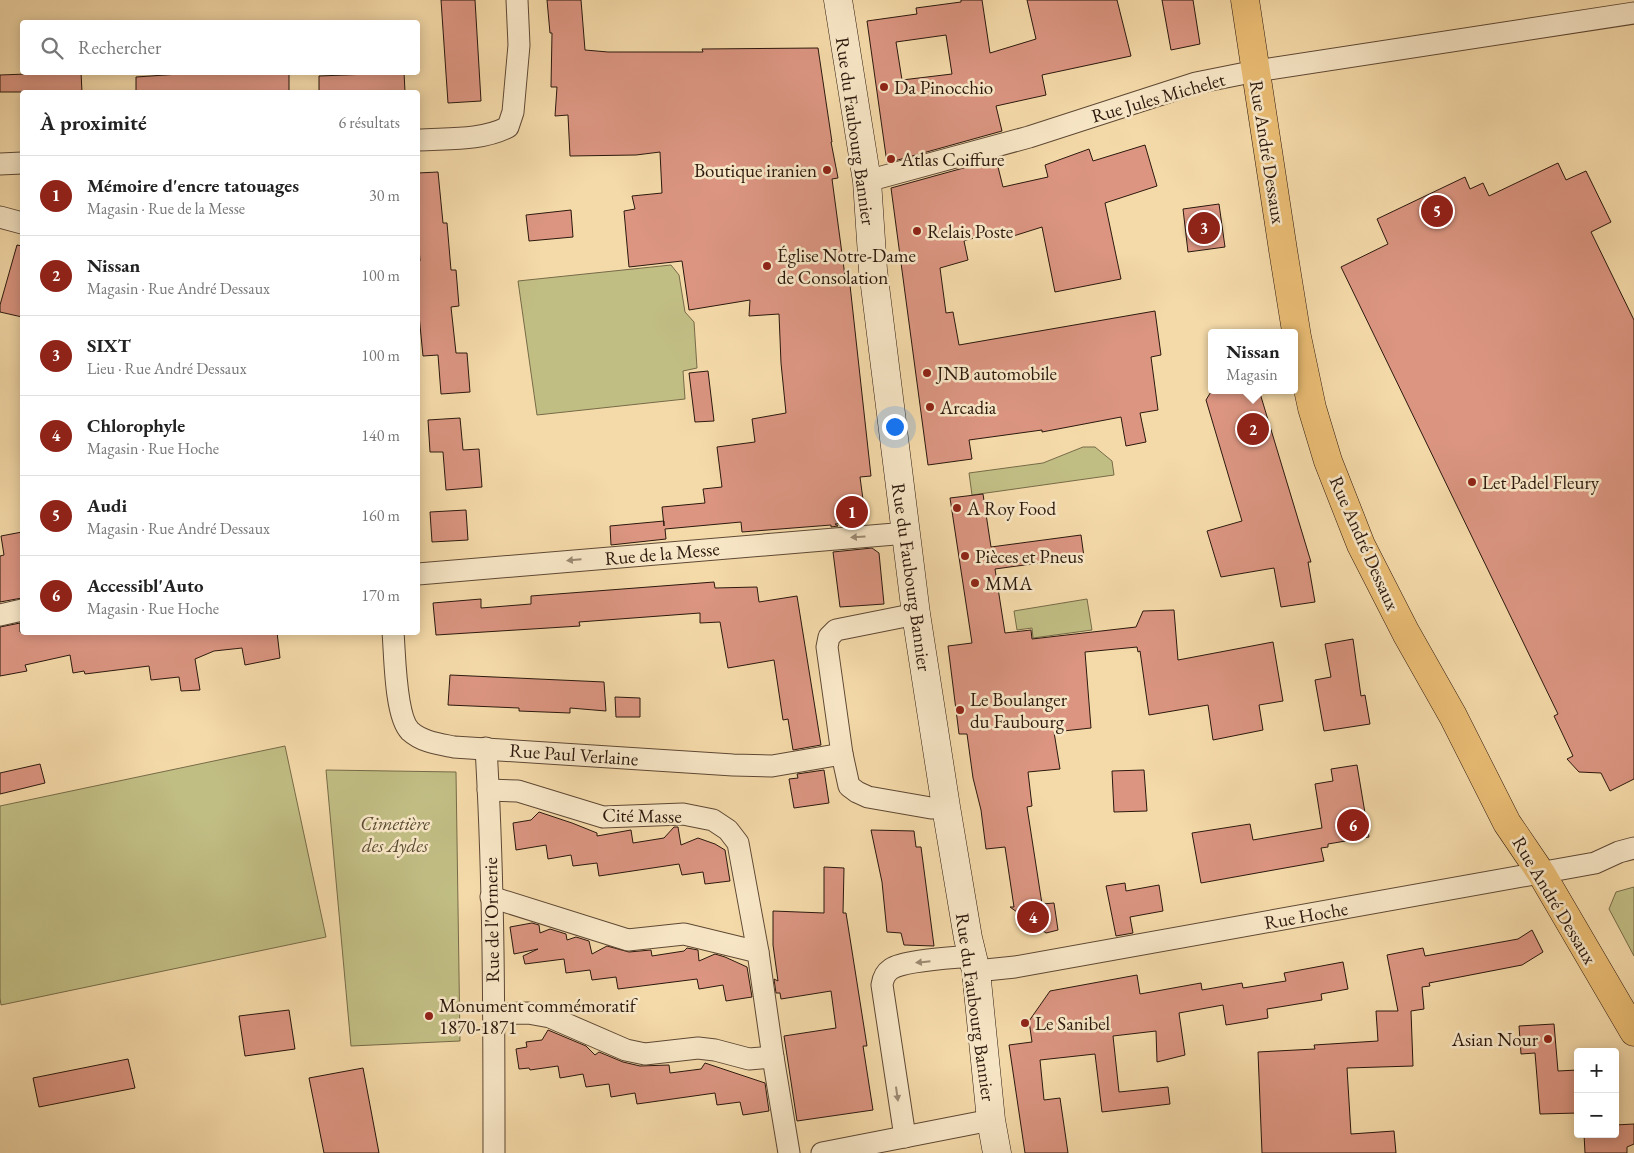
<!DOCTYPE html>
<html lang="fr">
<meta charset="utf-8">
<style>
body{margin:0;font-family:"EB Garamond",serif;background:#f2f2f2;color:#222}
.controls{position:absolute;right:15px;bottom:15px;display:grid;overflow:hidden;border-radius:5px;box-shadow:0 2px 12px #0003}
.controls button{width:45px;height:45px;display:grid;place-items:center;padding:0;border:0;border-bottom:1px solid #e0e0e0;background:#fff;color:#222;font:25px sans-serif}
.you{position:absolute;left:894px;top:426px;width:18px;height:18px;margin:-12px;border:4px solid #fff;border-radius:50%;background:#1a73e8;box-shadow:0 0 0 8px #1a73e833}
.badge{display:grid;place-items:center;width:32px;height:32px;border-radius:50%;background:#8f2418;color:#fff;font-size:16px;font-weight:700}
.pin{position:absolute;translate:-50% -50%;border:2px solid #fff;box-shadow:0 1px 5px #0006}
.popup{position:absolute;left:1208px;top:329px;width:90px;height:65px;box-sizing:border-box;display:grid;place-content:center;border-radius:5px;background:#fff;filter:drop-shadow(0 1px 4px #0005);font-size:16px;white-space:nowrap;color:#767676}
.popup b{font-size:19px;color:#222}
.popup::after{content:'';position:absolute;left:50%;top:100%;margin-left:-10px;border:10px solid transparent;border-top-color:#fff}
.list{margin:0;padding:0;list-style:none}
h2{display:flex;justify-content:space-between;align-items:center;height:65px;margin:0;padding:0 20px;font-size:21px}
h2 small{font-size:16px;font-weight:400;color:#767676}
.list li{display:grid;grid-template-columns:32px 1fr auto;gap:15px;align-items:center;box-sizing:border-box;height:80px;padding:0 20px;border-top:1px solid #e0e0e0}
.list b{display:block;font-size:19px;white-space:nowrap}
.list p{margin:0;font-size:16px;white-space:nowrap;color:#767676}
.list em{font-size:16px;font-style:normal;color:#767676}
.icon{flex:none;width:28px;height:28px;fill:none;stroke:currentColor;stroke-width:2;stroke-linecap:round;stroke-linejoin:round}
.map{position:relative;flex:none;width:1634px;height:1153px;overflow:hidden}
.search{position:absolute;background:#fff;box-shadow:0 2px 12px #0003;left:20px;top:20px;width:400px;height:55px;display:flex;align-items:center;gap:12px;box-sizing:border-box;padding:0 18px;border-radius:5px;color:#767676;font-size:19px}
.panel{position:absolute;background:#fff;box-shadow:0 2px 12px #0003;left:20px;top:90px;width:400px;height:545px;border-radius:5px}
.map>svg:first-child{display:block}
.green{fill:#c1be84;stroke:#766b48}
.building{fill:#db9581;stroke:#2b180d;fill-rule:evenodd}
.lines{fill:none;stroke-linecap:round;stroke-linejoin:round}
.minor-casing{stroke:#5e4834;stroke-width:23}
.secondary-casing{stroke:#2b180d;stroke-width:29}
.primary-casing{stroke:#2b180d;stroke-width:29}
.minor{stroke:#f8e7c7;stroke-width:21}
.secondary{stroke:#f8e7c7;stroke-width:28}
.primary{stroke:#eabd74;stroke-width:28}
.oneway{fill:#9c8a73}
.poi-dot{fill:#8f2418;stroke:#f8e7c7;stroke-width:2}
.labels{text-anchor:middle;stroke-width:5;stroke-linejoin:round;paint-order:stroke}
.poi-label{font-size:19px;fill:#2b180d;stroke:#f8e7c7;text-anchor:start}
.street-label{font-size:19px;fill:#2b180d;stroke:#f8e7c7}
.park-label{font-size:19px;font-style:italic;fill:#584a31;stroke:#f8e7c7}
</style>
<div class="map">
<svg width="1634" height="1153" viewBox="0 0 1634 1153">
<rect width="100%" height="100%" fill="#f5daa9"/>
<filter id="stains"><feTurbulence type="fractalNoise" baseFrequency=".004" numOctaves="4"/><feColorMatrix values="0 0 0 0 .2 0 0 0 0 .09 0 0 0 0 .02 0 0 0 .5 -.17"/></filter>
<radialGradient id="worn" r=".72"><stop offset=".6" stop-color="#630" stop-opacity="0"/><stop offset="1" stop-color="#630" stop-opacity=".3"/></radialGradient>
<g class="green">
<polygon points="671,265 679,275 685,312 694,322 697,368 683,371 685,399 537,415 518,281"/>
<polygon points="1083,447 1095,447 1112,461 1114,475 972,495 969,473 1043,463"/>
<polygon points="1087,599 1092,630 1033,638 1032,628 1017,630 1014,611"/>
<polygon points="285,746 326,937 1,1005 0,998 0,806"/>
<polygon points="326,770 456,772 460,1041 351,1046"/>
<polygon points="1634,887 1634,956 1609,909 1616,892"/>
</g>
<g class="building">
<polygon points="441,0 475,0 481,101 448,103"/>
<polygon points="547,0 581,0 585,50 608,52 703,52 702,49 818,48 832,142 831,142 838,178 832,179 845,276 849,276 871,476 860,477 866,522 835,524 838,526 831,527 831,525 742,532 741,522 665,529 666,539 611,545 610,526 664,521 664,526 662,507 705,503 703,489 722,487 717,447 755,442 752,419 786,413 781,363 779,314 749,316 750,300 689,310 682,261 629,267 624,211 635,209 632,196 662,193 660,152 636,155 570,156 568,115 555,116 557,87 551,87 552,33 550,33"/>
<path d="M961 0H982L990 53 1036 39 1027 0H1117L1131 56 1042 75 1046 95 996 106 1002 131 887 163 867 21 917 14 916 8 961 2ZM946 35 952 74 902 80 896 42Z"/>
<polygon points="1162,0 1193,0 1200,44 1171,50"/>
<polygon points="81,72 82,92 0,92 0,75"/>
<polygon points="209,72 289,72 289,92 136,92 136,77"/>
<polygon points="370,72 404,72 405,92 319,92 319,76 370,74"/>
<polygon points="1145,145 1157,186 1105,203 1121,279 1055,292 1042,227 1004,239 1002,229 964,241 968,260 940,268 946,313 953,312 959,345 1155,311 1161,355 1151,357 1158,410 1140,413 1146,442 1126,446 1121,417 1042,432 1042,430 969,440 972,459 928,465 891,188 996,159 1003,187 1048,177 1045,165 1089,149 1093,161"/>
<polygon points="1558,163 1566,180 1586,171 1611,222 1591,232 1634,320 1634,779 1610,791 1601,773 1579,772 1567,759 1573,756 1554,716 1558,714 1341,267 1388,244 1377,219 1465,177 1470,189 1483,183 1489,196"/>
<polygon points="438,172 443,223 447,223 451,270 456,270 459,306 451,307 456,353 467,353 470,392 441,394 438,355 423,356 418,305 418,261 420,261 418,233 418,173"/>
<polygon points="1219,204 1225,247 1188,252 1183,209"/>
<polygon points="571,210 573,237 529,241 526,215"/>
<polygon points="17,245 22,246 22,317 0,312 0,305"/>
<polygon points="708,371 714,421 695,422 689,373"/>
<polygon points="1212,390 1259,390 1311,562 1308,562 1315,602 1281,607 1274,568 1221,577 1207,531 1242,521 1206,400"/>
<polygon points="460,418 463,450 479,449 482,487 446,490 443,452 430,452 428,420"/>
<polygon points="983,494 991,547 1081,535 1084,557 995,569 1005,633 1031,630 1032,639 1136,627 1143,611 1174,610 1178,660 1273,642 1283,701 1259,705 1263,730 1213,740 1208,705 1149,715 1140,651 1138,652 1137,647 1085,652 1091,728 1054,732 1060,769 1028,772 1032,806 1027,807 1042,904 1054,903 1058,930 1046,933 1010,907 1014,907 1005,847 986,849 981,810 973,778 967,734 959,734 948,646 972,643 950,498"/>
<polygon points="466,510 468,540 432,542 430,512"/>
<polygon points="22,532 22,598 0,602 0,556 4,555 1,536"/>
<polygon points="872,548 879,553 884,604 840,607 833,552"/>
<polygon points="714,582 715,588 757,587 759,602 797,596 821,745 793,750 788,719 783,720 774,660 728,668 720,622 700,623 700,613 579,622 580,626 436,635 433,603 481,599 481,608 531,604 531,596"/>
<polygon points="20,623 20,632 277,632 280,658 245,665 242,648 214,651 195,659 200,690 181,691 179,677 151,680 149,666 85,674 84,671 73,673 70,655 25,665 27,671 0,676 0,627"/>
<polygon points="1353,639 1361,696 1365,695 1370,724 1324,731 1315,680 1331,677 1325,644"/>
<polygon points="450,675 604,682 606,711 570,708 570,713 519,711 519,708 448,705"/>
<polygon points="615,697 640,698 640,717 616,717"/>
<polygon points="40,764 45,783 0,794 0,773"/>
<polygon points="1357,765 1369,837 1328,844 1328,847 1321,848 1324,861 1201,883 1192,833 1250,824 1253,840 1322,828 1315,784 1333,781 1331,769"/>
<polygon points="824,770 829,803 794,808 789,779 798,778 797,774"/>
<polygon points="1144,770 1147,811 1114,812 1112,771"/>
<polygon points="539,812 572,823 597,833 597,836 631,830 633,843 664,838 674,827 678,827 681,845 698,838 715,844 725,850 730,881 705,884 703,872 682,875 679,864 599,876 597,863 573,866 571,855 548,859 546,845 516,850 513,823 531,820"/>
<polygon points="871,830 914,831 916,847 921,847 934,946 904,945 901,933 887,932 882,882"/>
<polygon points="824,867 844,868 843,913 846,913 867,1046 863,1046 873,1110 797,1121 784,1036 836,1028 831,991 781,999 780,993 776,993 774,979 778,981 773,945 773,911 824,913"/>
<polygon points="1125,883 1126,891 1159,885 1163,911 1130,917 1133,933 1116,936 1106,886"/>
<polygon points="532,923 539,925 540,933 550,929 566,934 567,940 576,937 589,941 592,954 607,946 629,952 651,950 652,956 684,951 687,948 698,950 699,961 715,954 725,957 747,967 752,997 726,1001 723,985 699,989 697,979 618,989 616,977 592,980 590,970 566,973 564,959 525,964 523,956 538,949 514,954 510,927"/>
<polygon points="1532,930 1543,952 1522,965 1429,983 1430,986 1422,987 1424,1009 1411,1011 1413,1066 1347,1068 1351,1134 1394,1131 1396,1153 1262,1153 1258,1052 1315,1049 1314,1045 1378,1041 1376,1011 1398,1011 1387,955 1423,948 1425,956 1518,939"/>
<polygon points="1343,962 1348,989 1321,994 1322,1000 1267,1009 1268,1018 1226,1025 1223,1005 1179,1013 1185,1055 1157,1062 1156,1031 1113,1036 1119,1092 1168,1087 1170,1104 1102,1112 1095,1054 1040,1060 1044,1100 1060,1098 1068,1153 1025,1153 1009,1045 1032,1042 1029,1021 1050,991 1137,975 1140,994 1201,983 1202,990 1242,983 1243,988 1286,981 1284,973"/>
<polygon points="289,1010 295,1049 245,1056 239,1016"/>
<polygon points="1554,1024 1558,1071 1578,1070 1578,1113 1540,1114 1535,1053 1521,1054 1519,1026"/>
<polygon points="548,1030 586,1046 595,1055 599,1052 623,1062 640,1066 669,1065 670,1073 701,1069 705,1063 765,1083 769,1111 743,1115 740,1102 717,1105 715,1093 637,1104 635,1093 611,1097 609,1084 586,1087 583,1074 560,1078 558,1066 530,1070 529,1068 519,1069 516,1049 527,1047 526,1042 542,1040"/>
<polygon points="128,1059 135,1088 39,1107 33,1078"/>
<polygon points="363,1068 379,1153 324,1153 309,1078"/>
<polygon points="1634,1124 1634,1144 1627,1147 1627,1153 1585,1153 1584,1134 1615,1134 1615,1125"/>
</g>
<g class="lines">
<defs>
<g id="minor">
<path d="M418 140C447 138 481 141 508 127L513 112 519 45 517 0"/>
<polyline points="0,164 22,163"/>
<polyline points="867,181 1029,137 1196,83 1256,71 1634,13"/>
<polyline points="0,217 22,223"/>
<polyline points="418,574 907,533"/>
<polyline points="916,614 836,630 829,637 827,647 842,754 849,786 857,792 868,797 931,808 946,807"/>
<polyline points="0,615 22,610"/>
<path d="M393 632C395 655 395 716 410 731 422 742 439 744 454 747L733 765 772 766 842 754"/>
<path d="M486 748C494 883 494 1018 494 1153"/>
<polyline points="488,790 518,791 603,817 683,814 713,820 728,830 738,843 758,952 773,1057 789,1153"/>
<polyline points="491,897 628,940 684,934 758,952"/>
<polyline points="976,971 1015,967 1595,863 1619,852 1634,848"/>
<polyline points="494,1014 528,1013 550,1017 626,1050 645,1054 698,1048 715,1050 749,1059 773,1057"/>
<path d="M905 1137 882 985C883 978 885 973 891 969 904 960 953 958 971 956"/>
<polyline points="822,1153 991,1120"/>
</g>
<polyline id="secondary" points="838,0 867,181 873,270 916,614 946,807 968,938 976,971 991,1120 997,1153"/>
<polyline id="primary" points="1245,0 1283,250 1297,337 1312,408 1328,461 1361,545 1406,633 1453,716 1507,823 1541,873 1634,1032"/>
</defs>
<use href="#minor" class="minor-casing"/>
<use href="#secondary" class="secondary-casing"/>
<use href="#primary" class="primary-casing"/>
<use href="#minor" class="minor"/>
<use href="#secondary" class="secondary"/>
<use href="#primary" class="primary"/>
</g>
<defs><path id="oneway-solid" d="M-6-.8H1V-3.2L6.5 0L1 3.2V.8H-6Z" transform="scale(1.25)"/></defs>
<g class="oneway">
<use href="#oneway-solid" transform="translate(858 537) rotate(176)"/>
<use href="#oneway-solid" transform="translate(574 560) rotate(175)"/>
<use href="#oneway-solid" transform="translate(923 962) rotate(174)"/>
<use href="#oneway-solid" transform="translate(897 1094) rotate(82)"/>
</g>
<g class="poi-dot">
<circle cx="884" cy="87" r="5"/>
<circle cx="891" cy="159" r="5"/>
<circle cx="827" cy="170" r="5"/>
<circle cx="917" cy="231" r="5"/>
<circle cx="767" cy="266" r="5"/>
<circle cx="927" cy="373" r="5"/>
<circle cx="930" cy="407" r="5"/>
<circle cx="1472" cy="482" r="5"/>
<circle cx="957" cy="508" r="5"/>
<circle cx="965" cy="556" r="5"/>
<circle cx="975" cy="583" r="5"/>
<circle cx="960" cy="710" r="5"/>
<circle cx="429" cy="1016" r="5"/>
<circle cx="1025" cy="1023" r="5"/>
<circle cx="1548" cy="1039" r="5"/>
</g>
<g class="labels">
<g class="poi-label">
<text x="894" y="94">Da Pinocchio</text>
<text x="901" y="166">Atlas Coiffure</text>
<text x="817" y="177" text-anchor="end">Boutique iranien</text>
<text x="927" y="238">Relais Poste</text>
<text x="777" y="262">Église Notre-Dame<tspan x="777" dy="22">de Consolation</tspan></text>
<text x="937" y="380">JNB automobile</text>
<text x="940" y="414">Arcadia</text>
<text x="1482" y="489">Let Padel Fleury</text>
<text x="967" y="515">A Roy Food</text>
<text x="975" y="563">Pièces et Pneus</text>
<text x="985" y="590">MMA</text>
<text x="970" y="706">Le Boulanger<tspan x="970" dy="22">du Faubourg</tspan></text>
<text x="439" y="1012">Monument commémoratif<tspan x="439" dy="22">1870-1871</tspan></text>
<text x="1035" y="1030">Le Sanibel</text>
<text x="1538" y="1046" text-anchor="end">Asian Nour</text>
</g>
<g class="street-label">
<text transform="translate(1158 97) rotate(-16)" y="7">Rue Jules Michelet</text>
<text transform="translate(856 131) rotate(82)" y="7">Rue du Faubourg Bannier</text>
<text transform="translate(1268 152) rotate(81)" y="7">Rue André Dessaux</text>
<text transform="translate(1365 543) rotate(66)" y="7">Rue André Dessaux</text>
<text transform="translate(662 553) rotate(-5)" y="7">Rue de la Messe</text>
<text transform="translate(912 577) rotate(82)" y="7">Rue du Faubourg Bannier</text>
<text transform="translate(574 754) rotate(4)" y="7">Rue Paul Verlaine</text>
<text transform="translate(642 815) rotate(1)" y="7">Cité Masse</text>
<text transform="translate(1555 900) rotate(59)" y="7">Rue André Dessaux</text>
<text transform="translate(1306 915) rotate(-10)" y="7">Rue Hoche</text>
<text transform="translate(491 920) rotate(-91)" y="7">Rue de l'Ormerie</text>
<text transform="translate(976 1007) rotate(82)" y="7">Rue du Faubourg Bannier</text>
</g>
<g class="park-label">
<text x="395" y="830">Cimetière<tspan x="395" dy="22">des Aydes</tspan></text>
</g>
</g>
<rect width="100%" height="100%" filter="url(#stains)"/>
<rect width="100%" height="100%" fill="url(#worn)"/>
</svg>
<div class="controls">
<button>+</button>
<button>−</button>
</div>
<div class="you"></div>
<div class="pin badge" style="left:852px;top:512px">1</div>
<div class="pin badge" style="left:1253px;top:429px">2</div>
<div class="popup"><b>Nissan</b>Magasin</div>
<div class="pin badge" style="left:1204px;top:228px">3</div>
<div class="pin badge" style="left:1033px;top:917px">4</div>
<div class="pin badge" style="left:1437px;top:211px">5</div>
<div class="pin badge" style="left:1353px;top:825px">6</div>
<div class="search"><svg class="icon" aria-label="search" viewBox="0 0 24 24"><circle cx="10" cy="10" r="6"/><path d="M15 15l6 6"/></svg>Rechercher</div>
<section class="panel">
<h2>À proximité<small>6 résultats</small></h2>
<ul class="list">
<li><span class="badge">1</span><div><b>Mémoire d'encre tatouages</b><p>Magasin · Rue de la Messe</p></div><em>30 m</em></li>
<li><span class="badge">2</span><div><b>Nissan</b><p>Magasin · Rue André Dessaux</p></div><em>100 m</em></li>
<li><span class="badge">3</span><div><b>SIXT</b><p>Lieu · Rue André Dessaux</p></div><em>100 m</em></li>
<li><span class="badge">4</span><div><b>Chlorophyle</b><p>Magasin · Rue Hoche</p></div><em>140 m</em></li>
<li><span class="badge">5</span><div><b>Audi</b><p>Magasin · Rue André Dessaux</p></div><em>160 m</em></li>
<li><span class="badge">6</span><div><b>Accessibl'Auto</b><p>Magasin · Rue Hoche</p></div><em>170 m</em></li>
</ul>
</section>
</div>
